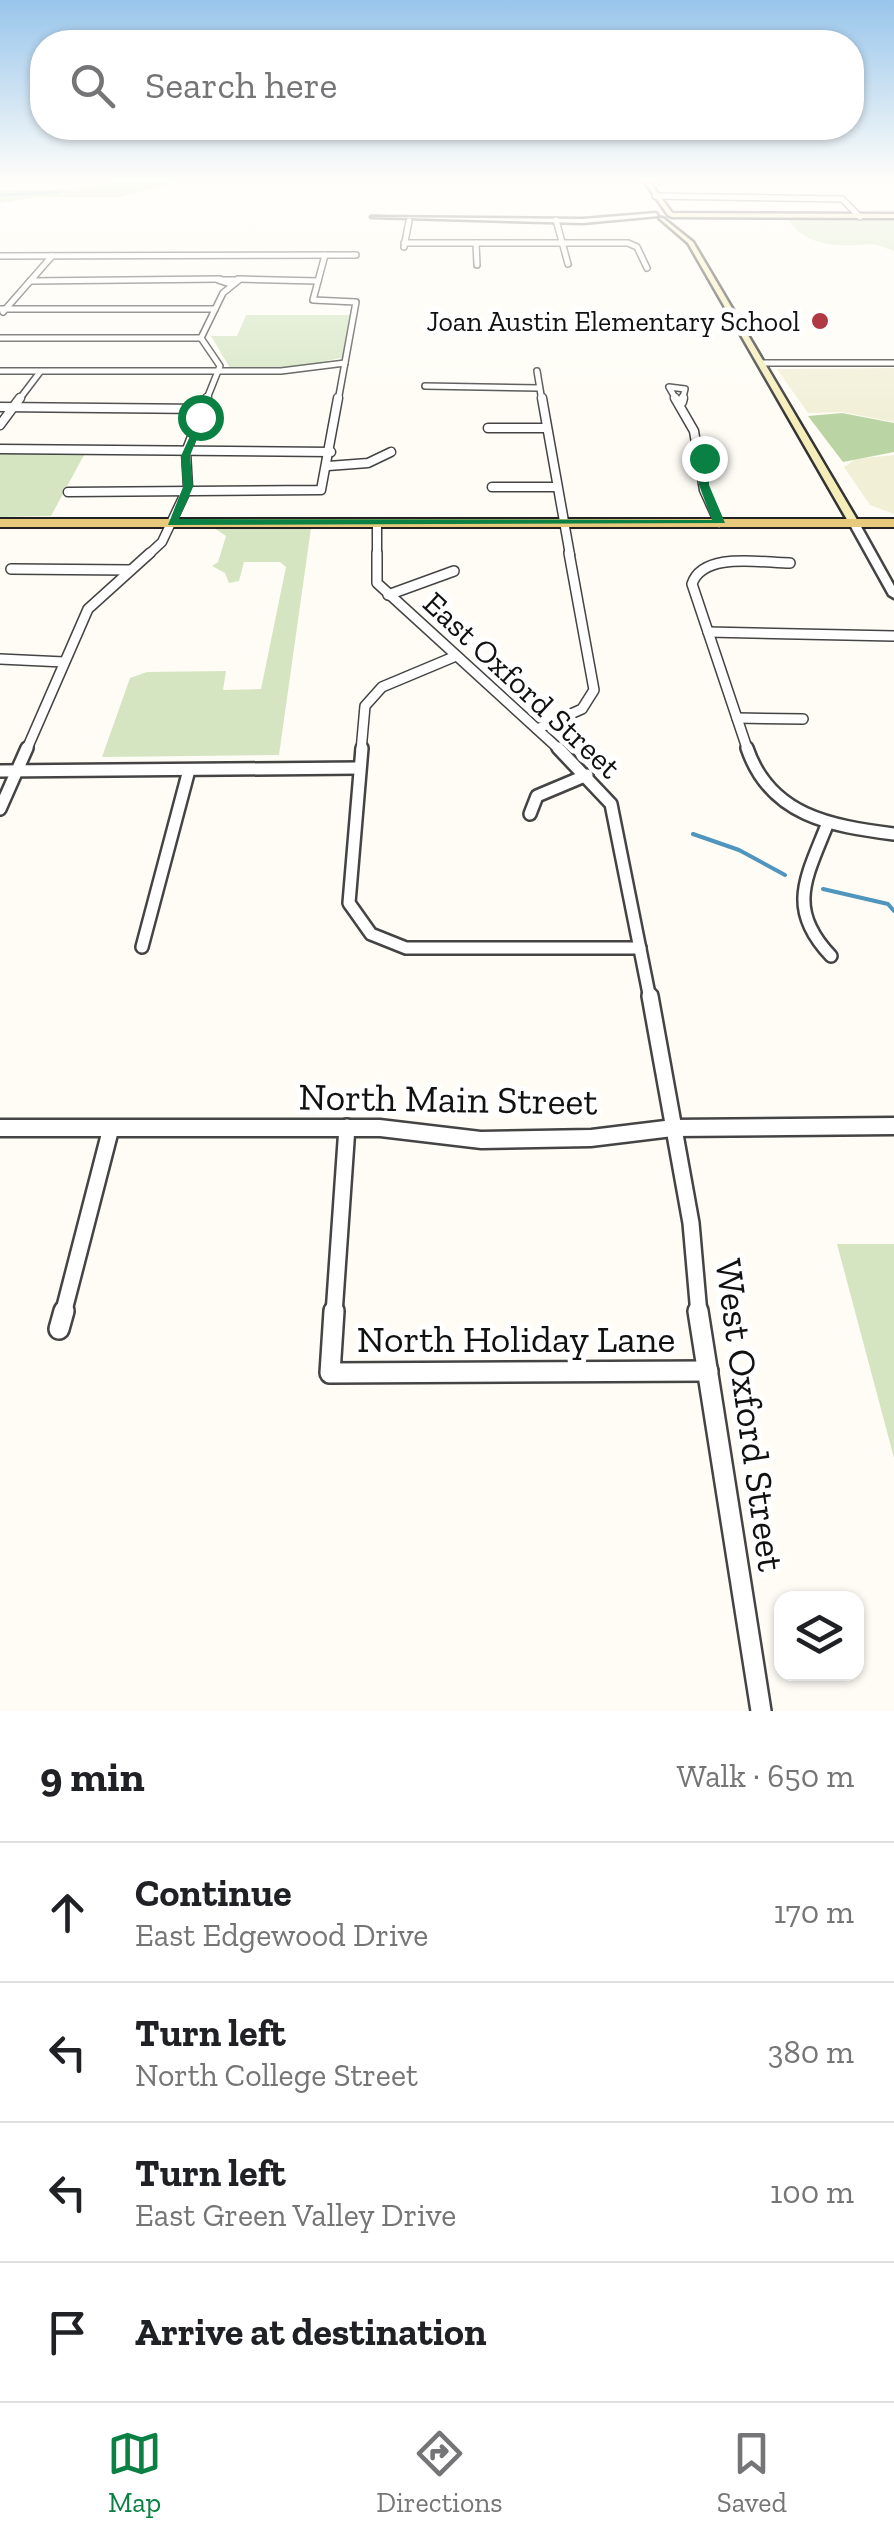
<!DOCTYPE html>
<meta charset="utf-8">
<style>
body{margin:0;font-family:"Zilla Slab",serif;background:#f6f6f6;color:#202124}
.controls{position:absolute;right:30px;bottom:30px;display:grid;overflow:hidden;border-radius:20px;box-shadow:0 2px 8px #0004}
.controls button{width:90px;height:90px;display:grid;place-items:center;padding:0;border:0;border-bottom:2px solid #e0e0e0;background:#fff;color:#202124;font:50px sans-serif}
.stop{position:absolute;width:30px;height:30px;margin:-22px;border:8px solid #0b8043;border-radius:50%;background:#fff}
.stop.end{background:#0b8043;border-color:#fff;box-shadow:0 2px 10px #0008}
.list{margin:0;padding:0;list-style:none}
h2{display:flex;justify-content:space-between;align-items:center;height:130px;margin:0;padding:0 40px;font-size:42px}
h2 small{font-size:32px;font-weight:400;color:#757577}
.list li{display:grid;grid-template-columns:65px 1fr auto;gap:30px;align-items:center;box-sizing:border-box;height:140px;padding:0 40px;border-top:2px solid #e0e0e0}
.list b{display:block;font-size:38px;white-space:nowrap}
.list p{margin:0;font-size:32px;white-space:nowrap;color:#757577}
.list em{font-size:32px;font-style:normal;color:#757577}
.icon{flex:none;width:55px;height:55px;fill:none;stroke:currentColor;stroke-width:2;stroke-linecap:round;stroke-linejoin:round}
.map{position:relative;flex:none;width:894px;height:1711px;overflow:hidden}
.search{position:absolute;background:#fff;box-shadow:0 2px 8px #0004;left:30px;right:30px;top:30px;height:110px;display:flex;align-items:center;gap:25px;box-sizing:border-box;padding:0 35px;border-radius:40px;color:#757577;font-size:38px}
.sheet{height:690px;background:#fff}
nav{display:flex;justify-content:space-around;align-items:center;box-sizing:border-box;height:140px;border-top:2px solid #e0e0e0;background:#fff;font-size:28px;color:#757577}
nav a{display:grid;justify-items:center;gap:5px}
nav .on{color:#0b8043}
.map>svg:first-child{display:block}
.farmland{fill:#f2efd7}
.green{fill:#d5e5c2}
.forest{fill:#bbd4a3}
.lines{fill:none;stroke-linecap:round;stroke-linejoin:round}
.stream-far1{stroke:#5095bd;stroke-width:2.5}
.stream{stroke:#5095bd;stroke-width:4}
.minor-far5-casing{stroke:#444;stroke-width:8}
.minor-far4-casing{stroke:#444;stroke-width:11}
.minor-far3-casing{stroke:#444;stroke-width:12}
.minor-far2-casing{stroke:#444;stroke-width:16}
.minor-far1-casing{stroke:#444;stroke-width:20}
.minor-casing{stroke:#444;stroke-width:24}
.tertiary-casing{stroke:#444;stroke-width:5}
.secondary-casing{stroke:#333;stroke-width:5}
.primary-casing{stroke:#222;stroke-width:4}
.minor-far5{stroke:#fff;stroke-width:5}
.minor-far4{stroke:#fff;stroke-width:8}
.minor-far3{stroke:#fff;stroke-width:9}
.minor-far2{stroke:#fff;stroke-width:11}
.minor-far1{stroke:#fff;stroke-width:15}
.minor{stroke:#fff;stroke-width:19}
.tertiary{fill:#fff;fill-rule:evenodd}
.secondary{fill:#f5edb9;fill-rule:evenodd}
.primary{fill:#e8ca7c;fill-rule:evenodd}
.route{fill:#0b8043}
.poi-dot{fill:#b03943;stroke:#fff;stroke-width:4}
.labels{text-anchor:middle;stroke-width:10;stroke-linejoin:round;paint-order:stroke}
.far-poi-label{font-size:28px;fill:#111;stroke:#fff;text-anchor:end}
.street-label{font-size:32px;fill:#111;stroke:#fff}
.near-street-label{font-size:38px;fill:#111;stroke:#fff}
</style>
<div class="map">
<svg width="894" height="1711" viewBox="0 0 894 1711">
<rect width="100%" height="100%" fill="#fefcf5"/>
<g class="farmland">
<polygon points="894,368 894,422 842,412 808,413 777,369"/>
<polygon points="894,455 894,514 870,505 844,467 856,459"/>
</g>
<g class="green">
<path d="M788 218H894V251C887 249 878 244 872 244 849 247 803 249 788 218Z"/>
<polygon points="246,315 350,315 345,357 297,367 230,368 211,336 237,336"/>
<polygon points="0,452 84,455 51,516 0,517"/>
<polygon points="214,528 311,528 279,755 102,757 130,678 147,672 226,671 223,690 261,689 286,567 280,562 244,562 239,581 229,583 225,573 212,566 218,562 226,536"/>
<polygon points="837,1244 894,1244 894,1458"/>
</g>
<g class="forest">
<polygon points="120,181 182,181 121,197 36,197 0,203 0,191 73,189"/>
<polygon points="842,413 894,423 894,452 843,462 808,416"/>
</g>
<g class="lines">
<g class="stream-far1">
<polyline points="774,181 811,181"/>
<polyline points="886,181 894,182"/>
<polyline points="0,195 60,192"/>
</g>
<g class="stream">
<polyline points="693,834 739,850 785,875"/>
<polyline points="823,889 888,904 894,911"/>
</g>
<defs>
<g id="minor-far5">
<polyline points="655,196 842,199 860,217"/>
<polyline points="556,220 568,264"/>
<polyline points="404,243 628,243 637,247 647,268"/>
<polyline points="476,243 477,265"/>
<polyline points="404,247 409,221"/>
<polyline points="325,255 313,300 356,302 338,401"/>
<polyline points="0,256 356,255"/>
<polyline points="238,279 318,281"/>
<polyline points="30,281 220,279"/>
<polyline points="0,309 215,309"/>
<polyline points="3,312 52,256"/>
<polyline points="0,338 201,338"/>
<polyline points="761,363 894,363"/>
<polyline points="0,371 281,371 345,363"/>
<polyline points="537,371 542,401"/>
<polyline points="425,386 539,388"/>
<polyline points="18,401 40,372"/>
<polyline points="206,401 220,366 201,338 223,293 239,280 218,280 230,284"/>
<polyline points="677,401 669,387 685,389 682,401"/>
</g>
<g id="minor-far4">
<polyline points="542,398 570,555"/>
<polyline points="675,398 694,431 704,490 719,523"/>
<polyline points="682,402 683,398"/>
<polyline points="0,407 204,409"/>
<polyline points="0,425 20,398"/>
<polyline points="488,428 546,428"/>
<polyline points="0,449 331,452"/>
<polyline points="328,466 368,463 391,452"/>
<polyline points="492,487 556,487"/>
<polyline points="68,492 321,490 338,398"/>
<polyline points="377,524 377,555"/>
<polyline points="148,555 162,542 188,487 186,452 207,398"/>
</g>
<g id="minor-far3">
<polyline points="377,553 377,583 561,751"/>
<polyline points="11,569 130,570"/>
<polyline points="388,595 454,571"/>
<polyline points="708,632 894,636"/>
<polyline points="0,659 64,662"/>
<polyline points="737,718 803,719"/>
<polyline points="537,729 582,709 594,690 569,553"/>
<polyline points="26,751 88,609 150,553"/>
<polyline points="361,751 365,706 382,687 456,656"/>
<path d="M748 751 692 584C703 551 762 563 790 563"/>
</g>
<g id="minor-far2">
<polyline points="362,748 349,903 371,934 406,948 640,948"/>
<polyline points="558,748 611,804 650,999"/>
<path d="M747 748C770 816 831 826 894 834"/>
<polyline points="0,771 359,768"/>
<polyline points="0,809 27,748"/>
<polyline points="530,814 537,796 587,775"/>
<path d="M827 825C806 878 786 909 831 956"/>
<polyline points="142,947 189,770"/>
</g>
<g id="minor-far1">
<polyline points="650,996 691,1223 699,1314"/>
<polyline points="63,1314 111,1128"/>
<polyline points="334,1314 347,1127"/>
</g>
<g id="minor">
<polyline points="334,1311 330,1373 708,1371"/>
<polyline points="698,1311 761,1711"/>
<polyline points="59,1329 64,1311"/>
</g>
<g id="tertiary">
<polygon points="656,213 658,216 583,223 371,217 583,219"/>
<polygon points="854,520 859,523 894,586 894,598 889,595 849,523"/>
<polygon points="894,1118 894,1134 673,1136 591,1146 481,1148 380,1136 0,1136 0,1120 380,1120 481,1132 591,1130 673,1120"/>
</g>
<g id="secondary">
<polygon points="649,181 672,213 894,214 894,218 672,217 668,215 644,181"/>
<polygon points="659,218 663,218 693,242 859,523 858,525 849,523 688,243"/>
</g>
<rect id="primary" x="0" y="519" width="894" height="8"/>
</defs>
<use href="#minor-far5" class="minor-far5-casing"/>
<use href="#minor-far4" class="minor-far4-casing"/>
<use href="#minor-far3" class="minor-far3-casing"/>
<use href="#minor-far2" class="minor-far2-casing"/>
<use href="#minor-far1" class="minor-far1-casing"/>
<use href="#minor" class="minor-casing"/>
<use href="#tertiary" class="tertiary-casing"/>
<use href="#secondary" class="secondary-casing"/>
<use href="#primary" class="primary-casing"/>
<use href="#minor-far5" class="minor-far5"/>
<use href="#minor-far4" class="minor-far4"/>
<use href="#minor-far3" class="minor-far3"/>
<use href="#minor-far2" class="minor-far2"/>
<use href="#minor-far1" class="minor-far1"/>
<use href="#minor" class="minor"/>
<use href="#tertiary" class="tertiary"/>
<use href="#secondary" class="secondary"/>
<use href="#primary" class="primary"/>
</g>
<linearGradient id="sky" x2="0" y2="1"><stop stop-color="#98c5eb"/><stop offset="0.43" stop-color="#fffefa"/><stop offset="1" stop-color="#fffefa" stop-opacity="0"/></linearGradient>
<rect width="894" height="421" fill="url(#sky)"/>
<polygon class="route" points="200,414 205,417 190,456 193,487 179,519 712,520 699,485 699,458 704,455 709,458 709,485 725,523 168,525 183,487 181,456"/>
<circle class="poi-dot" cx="820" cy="321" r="10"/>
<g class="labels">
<g class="far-poi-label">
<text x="800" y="331">Joan Austin Elementary School</text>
</g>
<g class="street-label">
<text transform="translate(522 685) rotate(43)" y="11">East Oxford Street</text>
</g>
<g class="near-street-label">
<text transform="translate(448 1099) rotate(1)" y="13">North Main Street</text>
<text x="516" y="1352">North Holiday Lane</text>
<text transform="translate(750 1415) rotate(82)" y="13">West Oxford Street</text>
</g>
</g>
</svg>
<div class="controls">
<button><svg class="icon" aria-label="layers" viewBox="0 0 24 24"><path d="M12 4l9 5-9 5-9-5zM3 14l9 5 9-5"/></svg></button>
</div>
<div class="stop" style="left:200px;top:417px"></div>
<div class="stop end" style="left:704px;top:458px"></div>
<div class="search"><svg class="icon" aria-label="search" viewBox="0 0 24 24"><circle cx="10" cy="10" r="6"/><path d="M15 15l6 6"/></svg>Search here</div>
</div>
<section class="sheet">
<h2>9 min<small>Walk · 650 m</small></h2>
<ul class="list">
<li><svg class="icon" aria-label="ahead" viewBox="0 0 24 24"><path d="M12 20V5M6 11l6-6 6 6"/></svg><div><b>Continue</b><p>East Edgewood Drive</p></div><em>170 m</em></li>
<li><svg class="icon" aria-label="left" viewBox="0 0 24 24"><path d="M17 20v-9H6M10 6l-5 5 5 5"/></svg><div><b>Turn left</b><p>North College Street</p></div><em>380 m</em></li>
<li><svg class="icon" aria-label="left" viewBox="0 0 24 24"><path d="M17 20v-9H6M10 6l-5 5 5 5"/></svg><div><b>Turn left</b><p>East Green Valley Drive</p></div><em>100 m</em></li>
<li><svg class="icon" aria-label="arrive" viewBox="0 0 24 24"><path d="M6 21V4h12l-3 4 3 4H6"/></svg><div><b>Arrive at destination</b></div></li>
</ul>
</section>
<nav>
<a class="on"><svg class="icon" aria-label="map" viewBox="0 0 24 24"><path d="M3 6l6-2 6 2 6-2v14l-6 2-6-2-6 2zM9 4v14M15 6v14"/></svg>Map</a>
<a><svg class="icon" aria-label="directions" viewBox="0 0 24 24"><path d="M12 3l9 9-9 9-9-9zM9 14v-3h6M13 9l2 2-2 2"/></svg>Directions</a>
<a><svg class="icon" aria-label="saved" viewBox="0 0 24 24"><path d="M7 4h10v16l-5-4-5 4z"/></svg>Saved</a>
</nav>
